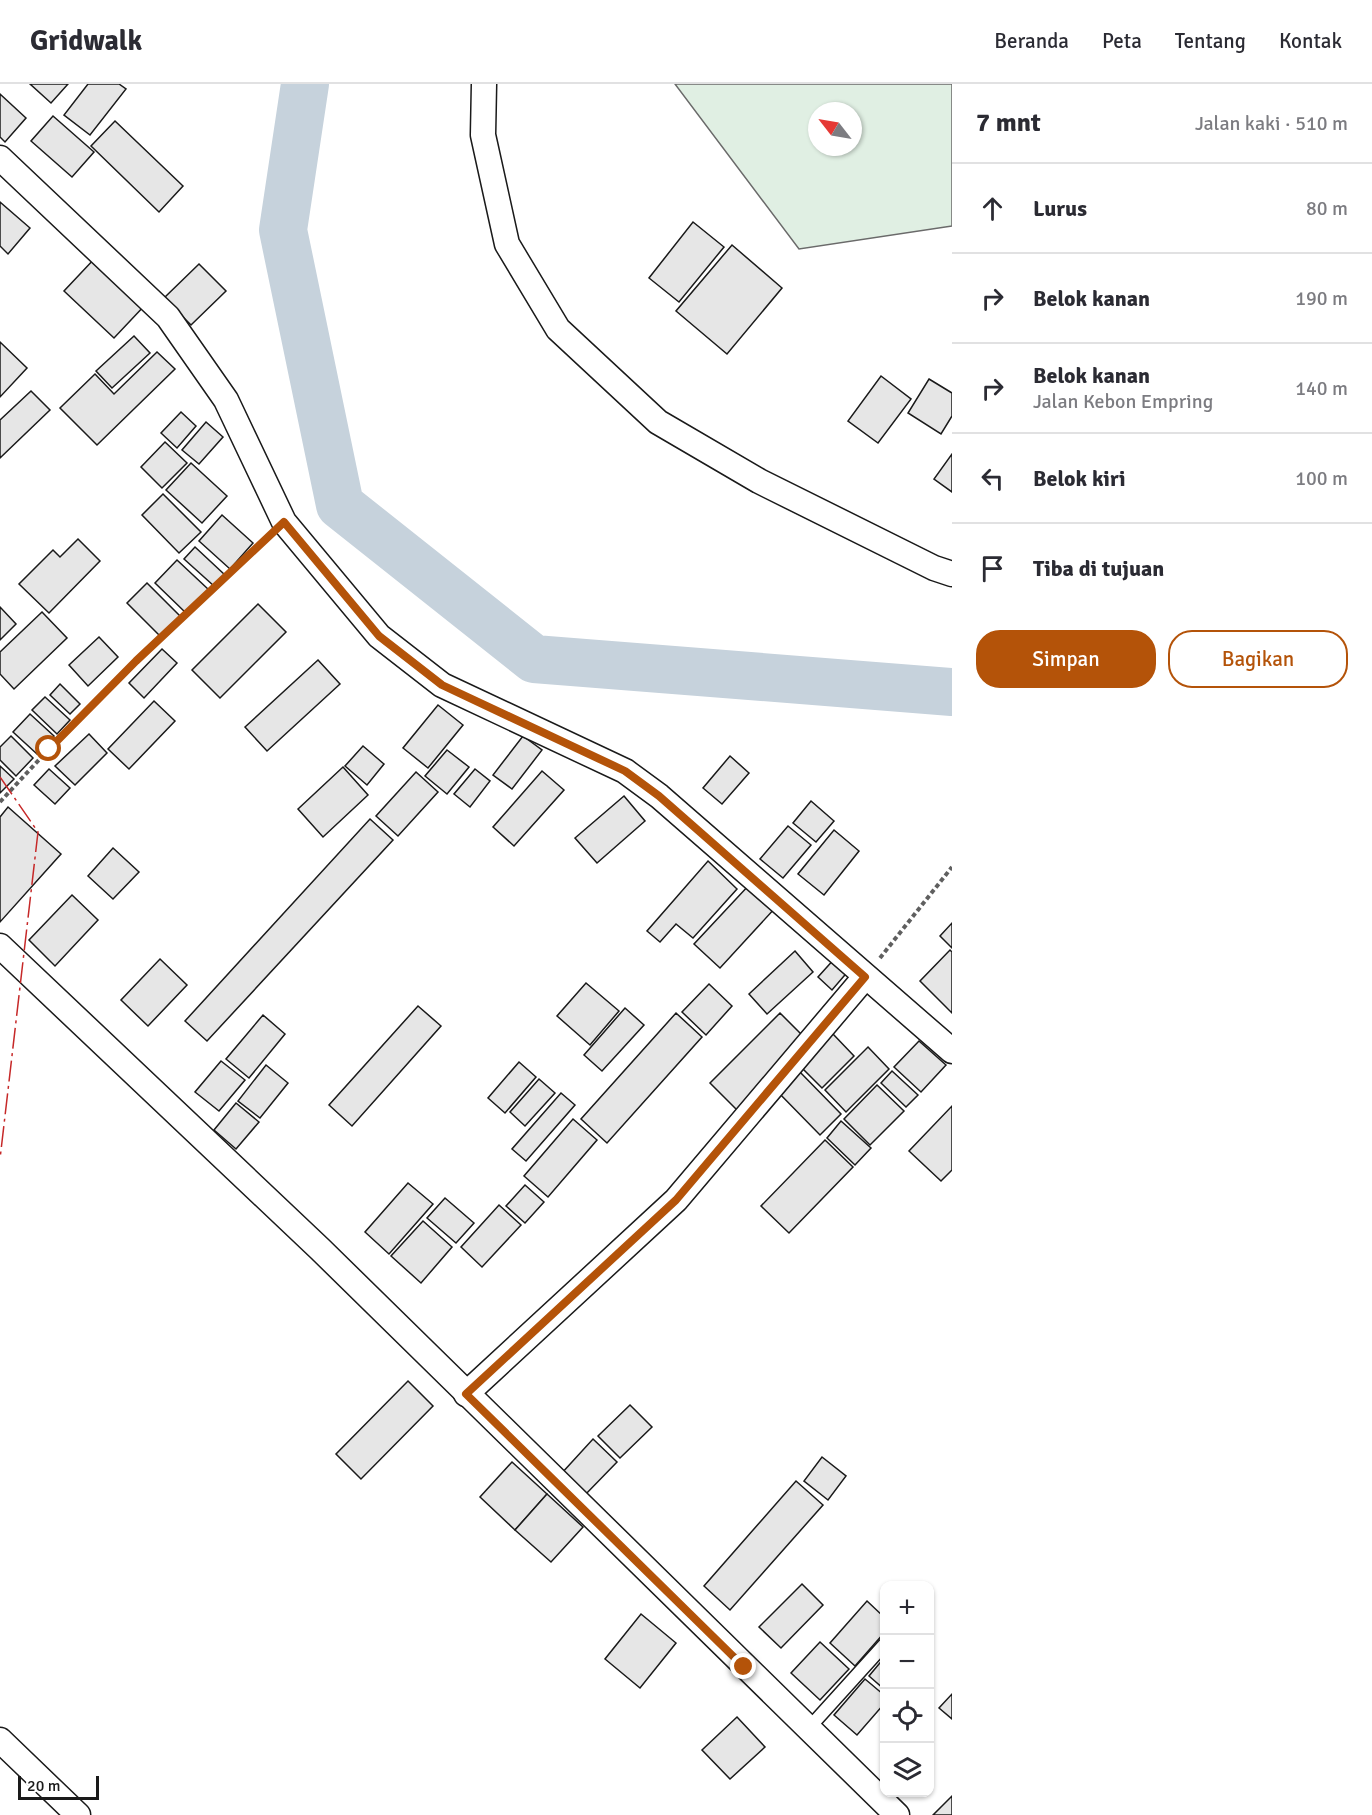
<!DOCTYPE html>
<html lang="id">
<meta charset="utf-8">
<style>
body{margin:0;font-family:Signika,sans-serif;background:#f2f2f3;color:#2b2b33}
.controls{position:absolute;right:18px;bottom:18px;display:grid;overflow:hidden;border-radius:12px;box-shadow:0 2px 4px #0004}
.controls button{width:54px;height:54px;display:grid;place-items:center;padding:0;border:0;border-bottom:2px solid #e1e1e2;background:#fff;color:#2b2b33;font:30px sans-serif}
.compass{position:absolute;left:808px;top:18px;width:54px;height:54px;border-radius:50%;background:#fff;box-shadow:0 2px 4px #0004;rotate:301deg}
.scale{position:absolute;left:18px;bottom:15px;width:81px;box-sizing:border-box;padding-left:6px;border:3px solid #1a1a1a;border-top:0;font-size:16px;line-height:21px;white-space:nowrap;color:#1a1a1a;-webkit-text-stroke:4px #fff;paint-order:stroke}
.stop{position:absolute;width:18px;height:18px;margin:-14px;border:4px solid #b45309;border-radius:50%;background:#fff}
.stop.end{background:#b45309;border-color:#fff;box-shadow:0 2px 6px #0008}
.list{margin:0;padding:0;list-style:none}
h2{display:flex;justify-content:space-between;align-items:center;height:78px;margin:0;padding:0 24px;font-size:26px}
h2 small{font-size:20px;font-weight:400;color:#7c7c81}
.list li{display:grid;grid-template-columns:39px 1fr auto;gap:18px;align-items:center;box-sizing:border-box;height:90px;padding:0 24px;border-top:2px solid #e1e1e2}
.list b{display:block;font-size:22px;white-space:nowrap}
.list p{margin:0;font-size:20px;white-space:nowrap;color:#7c7c81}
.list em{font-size:20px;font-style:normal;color:#7c7c81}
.actions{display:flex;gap:12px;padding:18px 24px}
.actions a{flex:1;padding:14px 0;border:2px solid #b45309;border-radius:24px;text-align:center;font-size:21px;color:#b45309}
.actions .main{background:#b45309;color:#fff}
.icon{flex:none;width:33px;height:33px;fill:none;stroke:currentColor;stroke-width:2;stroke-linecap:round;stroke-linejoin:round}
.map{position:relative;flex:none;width:952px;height:1731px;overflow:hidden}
header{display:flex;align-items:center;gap:36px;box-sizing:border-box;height:84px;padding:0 30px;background:#fff;border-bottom:2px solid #e1e1e2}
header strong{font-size:28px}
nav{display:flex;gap:33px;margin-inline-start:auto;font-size:21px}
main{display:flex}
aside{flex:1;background:#fff}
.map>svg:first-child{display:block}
.green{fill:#e0efe3;stroke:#6a6a6a;stroke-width:1.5;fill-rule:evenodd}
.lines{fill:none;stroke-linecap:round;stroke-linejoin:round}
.river{stroke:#c6d2dc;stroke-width:48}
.building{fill:#e6e6e6;stroke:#1a1a1a;stroke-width:1.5}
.service-casing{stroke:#1a1a1a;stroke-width:15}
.minor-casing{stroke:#1a1a1a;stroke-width:27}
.path{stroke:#5f5f5f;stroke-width:4;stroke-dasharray:4.5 3;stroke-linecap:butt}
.service{stroke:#fff;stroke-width:12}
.minor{stroke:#fff;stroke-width:24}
.power{stroke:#c62828;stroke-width:1.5;stroke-dasharray:21 4.5 3 4.5;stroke-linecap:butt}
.route{stroke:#b45309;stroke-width:8}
</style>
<header>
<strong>Gridwalk</strong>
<nav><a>Beranda</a><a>Peta</a><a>Tentang</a><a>Kontak</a></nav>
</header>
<main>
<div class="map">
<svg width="952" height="1731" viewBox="0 0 952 1731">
<rect width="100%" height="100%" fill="#fff"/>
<path class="green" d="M675 0H952V142L799 165ZM817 27H853V63H817Z"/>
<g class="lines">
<polyline class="river" points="305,0 283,146 340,421 534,575 952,608"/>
</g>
<g class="building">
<polygon points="30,0 68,0 51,19"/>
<polygon points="88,0 119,0 126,5 90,51 64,31"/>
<polygon points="0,10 26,34 5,58 0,53"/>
<polygon points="53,32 94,68 72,93 31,57"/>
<polygon points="115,37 183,102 159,128 91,62"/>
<polygon points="0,118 30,144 8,170 0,162"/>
<polygon points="693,138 724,163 679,218 649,194"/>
<polygon points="732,161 782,204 727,270 676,227"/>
<polygon points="96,173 146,220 114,254 64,207"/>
<polygon points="199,180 226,207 191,241 164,214"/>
<polygon points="134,252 150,269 112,304 96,287"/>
<polygon points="0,258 27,284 0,313"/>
<polygon points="157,268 175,285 97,361 60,324 95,290 114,310"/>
<polygon points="881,292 911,315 878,359 848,337"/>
<polygon points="929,295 952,309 952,332 941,350 908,329"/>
<polygon points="31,307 50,326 0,374 0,336"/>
<polygon points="181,328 196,342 177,364 161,349"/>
<polygon points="206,338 223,353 199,380 182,366"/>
<polygon points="165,358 187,379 162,404 141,383"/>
<polygon points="952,370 952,408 934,395"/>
<polygon points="191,379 227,412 202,439 166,406"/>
<polygon points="163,410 201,448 179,469 142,431"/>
<polygon points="222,431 253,459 230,485 199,457"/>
<polygon points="78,455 100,477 49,529 19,500 53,466 60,473"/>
<polygon points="195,463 225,491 214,502 184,475"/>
<polygon points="177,476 209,506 186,529 155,499"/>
<polygon points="147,499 180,532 160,552 127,519"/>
<polygon points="258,520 286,548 220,614 192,586"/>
<polygon points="0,523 16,540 0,556"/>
<polygon points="42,528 67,554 14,605 0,590 0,568"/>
<polygon points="99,553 118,573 88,602 69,581"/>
<polygon points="162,565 177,579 144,614 129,599"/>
<polygon points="318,576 340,600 267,667 245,643"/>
<polygon points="60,600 80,620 70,630 50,611"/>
<polygon points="45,613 70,636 57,650 32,626"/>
<polygon points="154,617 175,637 129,685 108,665"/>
<polygon points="438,621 463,641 428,684 403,664"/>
<polygon points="30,630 54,652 37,670 13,648"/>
<polygon points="89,650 107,669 75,701 55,682"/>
<polygon points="11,652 33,674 16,692 0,676 0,663"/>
<polygon points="523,652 542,666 512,705 493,691"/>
<polygon points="363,662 384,680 367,701 345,682"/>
<polygon points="447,666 469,683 447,710 425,692"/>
<polygon points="730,672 749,689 722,720 703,704"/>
<polygon points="0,682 14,695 0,709"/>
<polygon points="343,683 368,711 323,753 298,725"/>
<polygon points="49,685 70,704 55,720 34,701"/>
<polygon points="475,685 490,697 470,723 454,710"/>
<polygon points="542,687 564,706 514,762 493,743"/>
<polygon points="416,688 438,708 398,752 376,732"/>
<polygon points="624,712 645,737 597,779 575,754"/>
<polygon points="811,717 834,737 816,758 793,739"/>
<polygon points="8,723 61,770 0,838 0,733"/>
<polygon points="370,735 393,756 207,957 185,937"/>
<polygon points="788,742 811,761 783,794 760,775"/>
<polygon points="834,746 859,767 824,811 798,790"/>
<polygon points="113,764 139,788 113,815 88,792"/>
<polygon points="708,777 737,805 693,854 676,840 660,858 647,847"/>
<polygon points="750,800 776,823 720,884 694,860"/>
<polygon points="72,811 98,836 55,882 29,856"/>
<polygon points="952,839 952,864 940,852"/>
<polygon points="950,866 952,868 952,929 920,897"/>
<polygon points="795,867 813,888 767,930 749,910"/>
<polygon points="836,873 850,885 832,906 818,893"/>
<polygon points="160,875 187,901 148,942 121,916"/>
<polygon points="586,899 619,927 590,961 557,932"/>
<polygon points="709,900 732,922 706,951 682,928"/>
<polygon points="418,922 441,942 352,1042 329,1021"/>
<polygon points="625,924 644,941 602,987 584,971"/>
<polygon points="676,929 702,953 607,1059 581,1035"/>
<polygon points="780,929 808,957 738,1027 710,999"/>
<polygon points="263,931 285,950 249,994 226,975"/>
<polygon points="833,950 854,972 822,1004 801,983"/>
<polygon points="919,957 946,981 921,1008 894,983"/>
<polygon points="868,963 889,985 846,1028 825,1006"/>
<polygon points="221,977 245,996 219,1027 195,1008"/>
<polygon points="519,978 536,993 505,1029 488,1014"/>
<polygon points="266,981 288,999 260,1034 238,1017"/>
<polygon points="797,985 841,1030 820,1051 776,1006"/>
<polygon points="892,987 918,1011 906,1023 881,999"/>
<polygon points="539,995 555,1009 525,1042 510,1028"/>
<polygon points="877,1001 904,1027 870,1061 844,1035"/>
<polygon points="561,1009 575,1021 526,1077 512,1065"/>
<polygon points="236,1019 259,1038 236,1065 214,1046"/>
<polygon points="952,1022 952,1086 941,1097 909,1067"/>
<polygon points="573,1035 597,1056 548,1113 524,1092"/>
<polygon points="841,1037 871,1064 855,1081 827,1054"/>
<polygon points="825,1056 853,1083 789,1149 761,1122"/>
<polygon points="408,1099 433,1120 389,1170 365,1148"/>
<polygon points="525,1101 544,1118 525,1139 506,1122"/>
<polygon points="445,1114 474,1139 456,1159 427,1134"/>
<polygon points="499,1121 521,1141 482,1183 461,1163"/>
<polygon points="423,1137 452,1163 421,1199 391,1172"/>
<polygon points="408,1297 433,1322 361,1395 336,1370"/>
<polygon points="630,1321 652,1343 620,1374 598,1352"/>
<polygon points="593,1355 617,1378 584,1412 561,1390"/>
<polygon points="822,1373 846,1392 828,1416 804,1397"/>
<polygon points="512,1378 547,1410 515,1446 480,1413"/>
<polygon points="796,1397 823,1421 730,1526 704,1502"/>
<polygon points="547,1410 583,1443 551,1478 515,1446"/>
<polygon points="802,1500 823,1521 781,1564 759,1543"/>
<polygon points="867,1517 884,1533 884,1549 855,1582 830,1559"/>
<polygon points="641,1530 676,1559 640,1604 605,1575"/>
<polygon points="820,1558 849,1585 820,1616 791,1589"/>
<polygon points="884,1574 884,1605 869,1592"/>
<polygon points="865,1595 884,1611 884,1620 857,1651 834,1631"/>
<polygon points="952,1610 952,1635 939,1624"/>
<polygon points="737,1633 765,1663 730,1695 702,1666"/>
<polygon points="952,1712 952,1731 933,1731"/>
</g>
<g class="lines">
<defs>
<polyline id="service" points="808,1645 884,1561"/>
<g id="minor">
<polyline points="484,0 483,51 507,160 558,245 658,338 759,397 934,484 952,490"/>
<polyline points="0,74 168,233 226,316 284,438 379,552 442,601 625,687 659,712 952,967"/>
<polyline points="0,862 320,1165 897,1731"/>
<polyline points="466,1310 676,1116 865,893"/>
<polyline points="0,1656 78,1731"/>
</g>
</defs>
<use href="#service" class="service-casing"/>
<use href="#minor" class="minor-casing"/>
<g class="path">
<polyline points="0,718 49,665 136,577 267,455"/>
<polyline points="880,874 952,783"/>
</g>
<use href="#service" class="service"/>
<use href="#minor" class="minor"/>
<polyline class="power" points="0,693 38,748 0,1075"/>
</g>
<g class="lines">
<polyline class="route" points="49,665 136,577 284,438 379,552 442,601 625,687 659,712 865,893 676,1116 466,1310 744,1583"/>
</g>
</svg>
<div class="controls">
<button>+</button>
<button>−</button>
<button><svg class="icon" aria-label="locate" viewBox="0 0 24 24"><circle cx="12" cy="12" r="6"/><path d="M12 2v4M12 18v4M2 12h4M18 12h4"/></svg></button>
<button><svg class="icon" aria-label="layers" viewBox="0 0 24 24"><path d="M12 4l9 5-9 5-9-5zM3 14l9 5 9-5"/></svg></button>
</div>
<svg class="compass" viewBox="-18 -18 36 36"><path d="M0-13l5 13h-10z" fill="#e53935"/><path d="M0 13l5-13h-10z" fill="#7c7c81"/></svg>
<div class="scale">20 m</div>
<div class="stop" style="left:49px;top:665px"></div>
<div class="stop end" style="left:744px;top:1583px"></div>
</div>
<aside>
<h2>7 mnt<small>Jalan kaki · 510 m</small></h2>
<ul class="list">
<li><svg class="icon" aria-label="ahead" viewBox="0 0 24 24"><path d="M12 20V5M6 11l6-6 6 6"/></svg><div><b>Lurus</b></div><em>80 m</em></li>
<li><svg class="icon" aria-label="right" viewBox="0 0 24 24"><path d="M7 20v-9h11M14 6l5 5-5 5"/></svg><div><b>Belok kanan</b></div><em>190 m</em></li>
<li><svg class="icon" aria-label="right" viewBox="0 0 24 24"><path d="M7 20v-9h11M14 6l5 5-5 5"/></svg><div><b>Belok kanan</b><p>Jalan Kebon Empring</p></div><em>140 m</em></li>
<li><svg class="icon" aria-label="left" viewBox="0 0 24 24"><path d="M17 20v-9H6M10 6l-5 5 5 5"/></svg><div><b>Belok kiri</b></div><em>100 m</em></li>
<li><svg class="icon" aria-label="arrive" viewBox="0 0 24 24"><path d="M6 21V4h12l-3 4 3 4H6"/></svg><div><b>Tiba di tujuan</b></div></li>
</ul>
<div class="actions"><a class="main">Simpan</a><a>Bagikan</a></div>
</aside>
</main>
